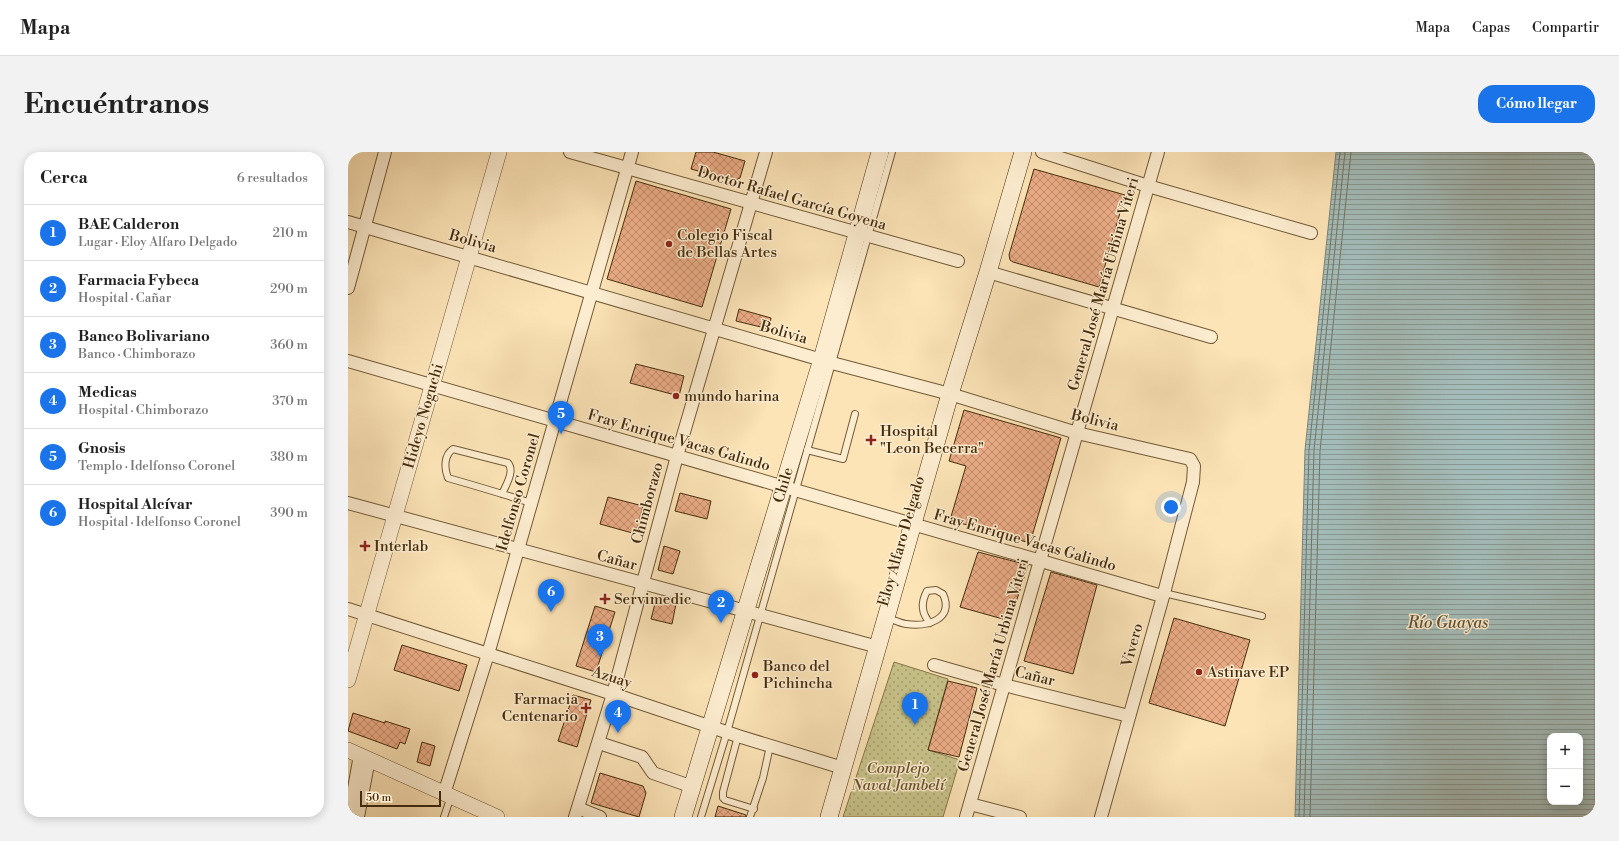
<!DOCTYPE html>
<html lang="es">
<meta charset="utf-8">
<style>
body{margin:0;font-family:"Libre Bodoni",serif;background:#f2f2f2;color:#222}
.controls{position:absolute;right:12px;bottom:12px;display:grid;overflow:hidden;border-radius:8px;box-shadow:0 2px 10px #0003}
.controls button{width:36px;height:36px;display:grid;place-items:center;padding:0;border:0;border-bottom:1px solid #e0e0e0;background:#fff;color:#222;font:20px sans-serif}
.scale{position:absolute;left:12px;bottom:10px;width:81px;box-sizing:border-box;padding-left:4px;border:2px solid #442c0c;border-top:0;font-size:11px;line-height:14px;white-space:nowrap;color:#442c0c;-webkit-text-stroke:3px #fdedd0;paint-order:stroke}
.you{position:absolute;left:823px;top:355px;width:14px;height:14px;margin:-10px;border:3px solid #fff;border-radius:50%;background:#1a73e8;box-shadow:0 0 0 6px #1a73e833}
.badge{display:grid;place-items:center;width:26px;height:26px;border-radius:50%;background:#1a73e8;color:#fff;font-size:13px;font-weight:700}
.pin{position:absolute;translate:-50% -33px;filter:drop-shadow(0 1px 2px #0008)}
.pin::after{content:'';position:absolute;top:21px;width:14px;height:12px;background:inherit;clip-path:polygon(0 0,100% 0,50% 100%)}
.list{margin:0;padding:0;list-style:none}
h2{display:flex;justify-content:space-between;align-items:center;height:52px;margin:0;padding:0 16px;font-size:17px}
h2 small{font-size:13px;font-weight:400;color:#767676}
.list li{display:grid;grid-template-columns:26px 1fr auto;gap:12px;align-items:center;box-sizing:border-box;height:56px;padding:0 16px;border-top:1px solid #e0e0e0}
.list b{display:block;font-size:15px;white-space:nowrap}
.list p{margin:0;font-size:13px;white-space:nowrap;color:#767676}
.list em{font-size:13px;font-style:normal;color:#767676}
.map{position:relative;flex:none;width:1247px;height:665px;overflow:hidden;border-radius:16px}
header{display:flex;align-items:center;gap:24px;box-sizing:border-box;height:56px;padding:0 20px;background:#fff;border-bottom:1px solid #e0e0e0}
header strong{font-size:19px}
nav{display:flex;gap:22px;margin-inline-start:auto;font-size:14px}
.intro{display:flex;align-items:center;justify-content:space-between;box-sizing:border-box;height:96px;padding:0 24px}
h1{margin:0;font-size:28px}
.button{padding:10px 18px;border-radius:16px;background:#1a73e8;color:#fff;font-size:14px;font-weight:700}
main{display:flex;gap:24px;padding:0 24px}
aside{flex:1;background:#fff;border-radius:16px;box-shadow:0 2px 10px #0003}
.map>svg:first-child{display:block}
.grass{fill:url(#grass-dots);stroke:#86774a}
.water{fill:url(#water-rules);stroke:#7e8274;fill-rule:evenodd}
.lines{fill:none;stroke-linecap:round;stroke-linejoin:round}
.shore{stroke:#747462;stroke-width:1}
.building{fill:url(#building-cross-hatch);stroke:#442c0c}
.service-casing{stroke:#725a37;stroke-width:8}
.minor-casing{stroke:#725a37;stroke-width:14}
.tertiary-casing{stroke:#725a37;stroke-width:16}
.secondary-casing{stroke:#442c0c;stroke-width:18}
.service{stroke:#fdedd0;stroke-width:6}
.minor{stroke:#fdedd0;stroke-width:12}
.tertiary{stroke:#fdedd0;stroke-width:15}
.secondary{stroke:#fdedd0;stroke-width:17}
.poi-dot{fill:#8f2418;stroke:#fdedd0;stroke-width:1.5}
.labels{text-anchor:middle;stroke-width:3;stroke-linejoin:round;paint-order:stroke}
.street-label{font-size:15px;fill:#442c0c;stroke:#fdedd0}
.poi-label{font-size:15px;fill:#442c0c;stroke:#fdedd0;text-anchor:start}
.park-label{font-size:15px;font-style:italic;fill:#65522b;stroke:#fdedd0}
.water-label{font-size:16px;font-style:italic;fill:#5c5037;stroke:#fdedd0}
</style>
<header>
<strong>Mapa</strong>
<nav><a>Mapa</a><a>Capas</a><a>Compartir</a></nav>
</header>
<div class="intro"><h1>Encuéntranos</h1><a class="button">Cómo llegar</a></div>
<main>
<aside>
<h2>Cerca<small>6 resultados</small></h2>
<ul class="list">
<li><span class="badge">1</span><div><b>BAE Calderon</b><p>Lugar · Eloy Alfaro Delgado</p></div><em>210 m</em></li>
<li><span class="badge">2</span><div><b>Farmacia Fybeca</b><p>Hospital · Cañar</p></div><em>290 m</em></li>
<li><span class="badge">3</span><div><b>Banco Bolivariano</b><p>Banco · Chimborazo</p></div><em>360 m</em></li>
<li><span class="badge">4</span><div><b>Medicas</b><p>Hospital · Chimborazo</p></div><em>370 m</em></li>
<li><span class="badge">5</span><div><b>Gnosis</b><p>Templo · Idelfonso Coronel</p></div><em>380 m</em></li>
<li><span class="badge">6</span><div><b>Hospital Alcívar</b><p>Hospital · Idelfonso Coronel</p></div><em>390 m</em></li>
</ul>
</aside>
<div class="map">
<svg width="1247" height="665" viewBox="0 0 1247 665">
<defs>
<pattern id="grass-dots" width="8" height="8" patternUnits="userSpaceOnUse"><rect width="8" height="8" fill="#c7c289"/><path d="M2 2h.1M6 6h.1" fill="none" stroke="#a39e6e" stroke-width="1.8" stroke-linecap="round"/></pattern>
<pattern id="water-rules" width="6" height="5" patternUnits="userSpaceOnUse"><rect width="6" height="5" fill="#a4bcb9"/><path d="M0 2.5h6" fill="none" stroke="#879995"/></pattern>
<pattern id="building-cross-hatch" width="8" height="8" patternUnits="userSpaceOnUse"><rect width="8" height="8" fill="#ebac86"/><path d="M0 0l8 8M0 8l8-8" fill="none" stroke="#c08c6c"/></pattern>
</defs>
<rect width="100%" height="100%" fill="#fce4b7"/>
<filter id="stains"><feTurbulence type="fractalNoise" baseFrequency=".005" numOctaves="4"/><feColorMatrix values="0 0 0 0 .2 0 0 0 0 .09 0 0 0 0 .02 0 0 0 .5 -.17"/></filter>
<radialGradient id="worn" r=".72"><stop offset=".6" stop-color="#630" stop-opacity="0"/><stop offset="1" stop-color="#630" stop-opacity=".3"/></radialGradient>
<polygon class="grass" points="546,510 600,527 580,598 612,608 595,665 495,665"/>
<path class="water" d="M988 0H1247V665H947L957 298ZM1202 584H1232V650H1202Z"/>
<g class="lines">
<g class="shore">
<polyline points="951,665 961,298 992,0"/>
<polyline points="956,665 966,298 997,0"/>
<polyline points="962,665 972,299 1003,0"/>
</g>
</g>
<g class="building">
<polygon points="348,0 365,0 397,9 392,26 386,29 343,17"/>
<polygon points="686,17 777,43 751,135 665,110 662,108 661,103"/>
<polygon points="288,29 383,57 354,155 259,127"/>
<polygon points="391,157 423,166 421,177 388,169"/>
<polygon points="288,212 336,224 331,244 282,231"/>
<polygon points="616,258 713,286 682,391 602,368 618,314 601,309"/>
<polygon points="332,341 363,349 359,367 327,359"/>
<polygon points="260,345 295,354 288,382 252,372"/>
<polygon points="316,394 332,399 325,422 310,418"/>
<polygon points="630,400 680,413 662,469 612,455"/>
<polygon points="703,420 749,433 725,522 676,509"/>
<polygon points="308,448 328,452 324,472 303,467"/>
<polygon points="247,454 267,460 248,520 228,514"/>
<polygon points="826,466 902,488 877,574 801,551"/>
<polygon points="54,493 119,513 111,539 46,518"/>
<polygon points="600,529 629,536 611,605 580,598"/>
<polygon points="225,543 243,548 229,595 210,589"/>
<polygon points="5,561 37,571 37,569 62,577 57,592 52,590 49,597 0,579"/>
<polygon points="74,590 87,594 82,614 69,610"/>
<polygon points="252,621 295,634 298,641 291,665 243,651"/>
<polygon points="370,654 398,663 398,665 367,665"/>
</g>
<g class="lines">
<defs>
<g id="service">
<polyline points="459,298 495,307 507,262"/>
<path d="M154 342C158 333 167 319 160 311L105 297C96 303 96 316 100 326 128 334 155 342 183 351"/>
<polyline points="816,441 914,464"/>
<path d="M540 466C546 468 552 471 558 472 578 475 607 468 595 442L588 438 579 439C573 450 573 461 582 471"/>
<polyline points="390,584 375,640 375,646 377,648 406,657"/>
<polyline points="96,665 103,644"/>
<polyline points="353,665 379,580 544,0"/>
<polyline points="402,665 415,626 422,594"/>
</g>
<g id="minor">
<polyline points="222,0 610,109"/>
<polyline points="694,0 800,34 963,81"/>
<polyline points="0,70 484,211 602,242 729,281 842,307 846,314 845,330 816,441 753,665"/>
<polyline points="640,120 863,185"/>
<polyline points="0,136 37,0"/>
<polyline points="0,209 814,444"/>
<polyline points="0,351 530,495"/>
<polyline points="0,457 265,542 390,584 495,616"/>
<polyline points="586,513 656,533 781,564"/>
<polyline points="251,591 294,605 305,621 345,635"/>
<polyline points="96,642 140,502 284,0"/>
<polyline points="622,652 672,665"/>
<polyline points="230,656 252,665"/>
<polyline points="1,665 12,603"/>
<polyline points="10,665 21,607"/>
<polyline points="227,665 265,542 329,304 418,0"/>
<polyline points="618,665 810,0"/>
</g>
<g id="tertiary">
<polyline points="0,528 151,0"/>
<polyline points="0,598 149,665"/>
</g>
<g id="secondary">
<polyline points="335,665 474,207 532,0"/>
<polyline points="481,665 602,242 640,120 675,0"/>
</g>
</defs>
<use href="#service" class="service-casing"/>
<use href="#minor" class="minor-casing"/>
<use href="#tertiary" class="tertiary-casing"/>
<use href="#secondary" class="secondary-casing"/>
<use href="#service" class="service"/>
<use href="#minor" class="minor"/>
<use href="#tertiary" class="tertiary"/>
<use href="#secondary" class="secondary"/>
</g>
<g class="poi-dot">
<circle cx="321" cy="92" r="4"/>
<circle cx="328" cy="244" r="4"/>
<path d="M521 282h4v4h4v4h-4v4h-4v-4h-4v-4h4z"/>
<path d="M15 388h4v4h4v4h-4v4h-4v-4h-4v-4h4z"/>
<path d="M255 441h4v4h4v4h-4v4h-4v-4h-4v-4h4z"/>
<circle cx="851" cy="520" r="4"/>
<circle cx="407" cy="523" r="4"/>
<path d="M236 550h4v4h4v4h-4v4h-4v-4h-4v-4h4z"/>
</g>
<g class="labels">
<g class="street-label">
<text transform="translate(444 46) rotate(16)" y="5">Doctor Rafael García Goyena</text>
<text transform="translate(125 89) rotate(16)" y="5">Bolivia</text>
<text transform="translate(755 132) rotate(-74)" y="5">General José María Urbina Viteri</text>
<text transform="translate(436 180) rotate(16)" y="5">Bolivia</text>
<text transform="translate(75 264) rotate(-74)" y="5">Hideyo Noguchi</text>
<text transform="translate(747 268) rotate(14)" y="5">Bolivia</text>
<text transform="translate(331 288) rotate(16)" y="5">Fray Enrique Vacas Galindo</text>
<text transform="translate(435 333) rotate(-73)" y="5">Chile</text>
<text transform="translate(170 340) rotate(-74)" y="5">Idelfonso Coronel</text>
<text transform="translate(299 351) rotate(-75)" y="5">Chimborazo</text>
<text transform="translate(677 388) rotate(16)" y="5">Fray Enrique Vacas Galindo</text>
<text transform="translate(553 389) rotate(-74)" y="5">Eloy Alfaro Delgado</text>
<text transform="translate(269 408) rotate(15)" y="5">Cañar</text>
<text transform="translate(784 493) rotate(-75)" y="5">Vivero</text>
<text transform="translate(645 513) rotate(-74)" y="5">General José María Urbina Viteri</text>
<text transform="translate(687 524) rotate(14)" y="5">Cañar</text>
<text transform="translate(264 525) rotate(18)" y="5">Azuay</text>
</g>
<g class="poi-label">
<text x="329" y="88">Colegio Fiscal<tspan x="329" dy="17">de Bellas Artes</tspan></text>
<text x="336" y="249">mundo harina</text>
<text x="532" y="284">Hospital<tspan x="532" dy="17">"Leon Becerra"</tspan></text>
<text x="26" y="399">Interlab</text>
<text x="266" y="452">Servimedic</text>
<text x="415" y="519">Banco del<tspan x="415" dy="17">Pichincha</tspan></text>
<text x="859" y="525">Astinave EP</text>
<text x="230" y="552" text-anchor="end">Farmacia<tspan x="230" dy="17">Centenario</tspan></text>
</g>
<g class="park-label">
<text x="550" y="621">Complejo<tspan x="550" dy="17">Naval Jambelí</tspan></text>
</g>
<g class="water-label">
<text x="1100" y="476">Río Guayas</text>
</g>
</g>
<rect width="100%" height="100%" filter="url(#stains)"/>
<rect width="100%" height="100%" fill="url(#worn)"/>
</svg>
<div class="controls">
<button>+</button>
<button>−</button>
</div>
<div class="scale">50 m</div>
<div class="you"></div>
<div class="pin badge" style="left:567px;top:573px">1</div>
<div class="pin badge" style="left:373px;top:471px">2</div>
<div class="pin badge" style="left:252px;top:505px">3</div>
<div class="pin badge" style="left:270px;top:581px">4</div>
<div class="pin badge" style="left:213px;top:282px">5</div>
<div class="pin badge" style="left:203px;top:460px">6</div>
</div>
</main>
